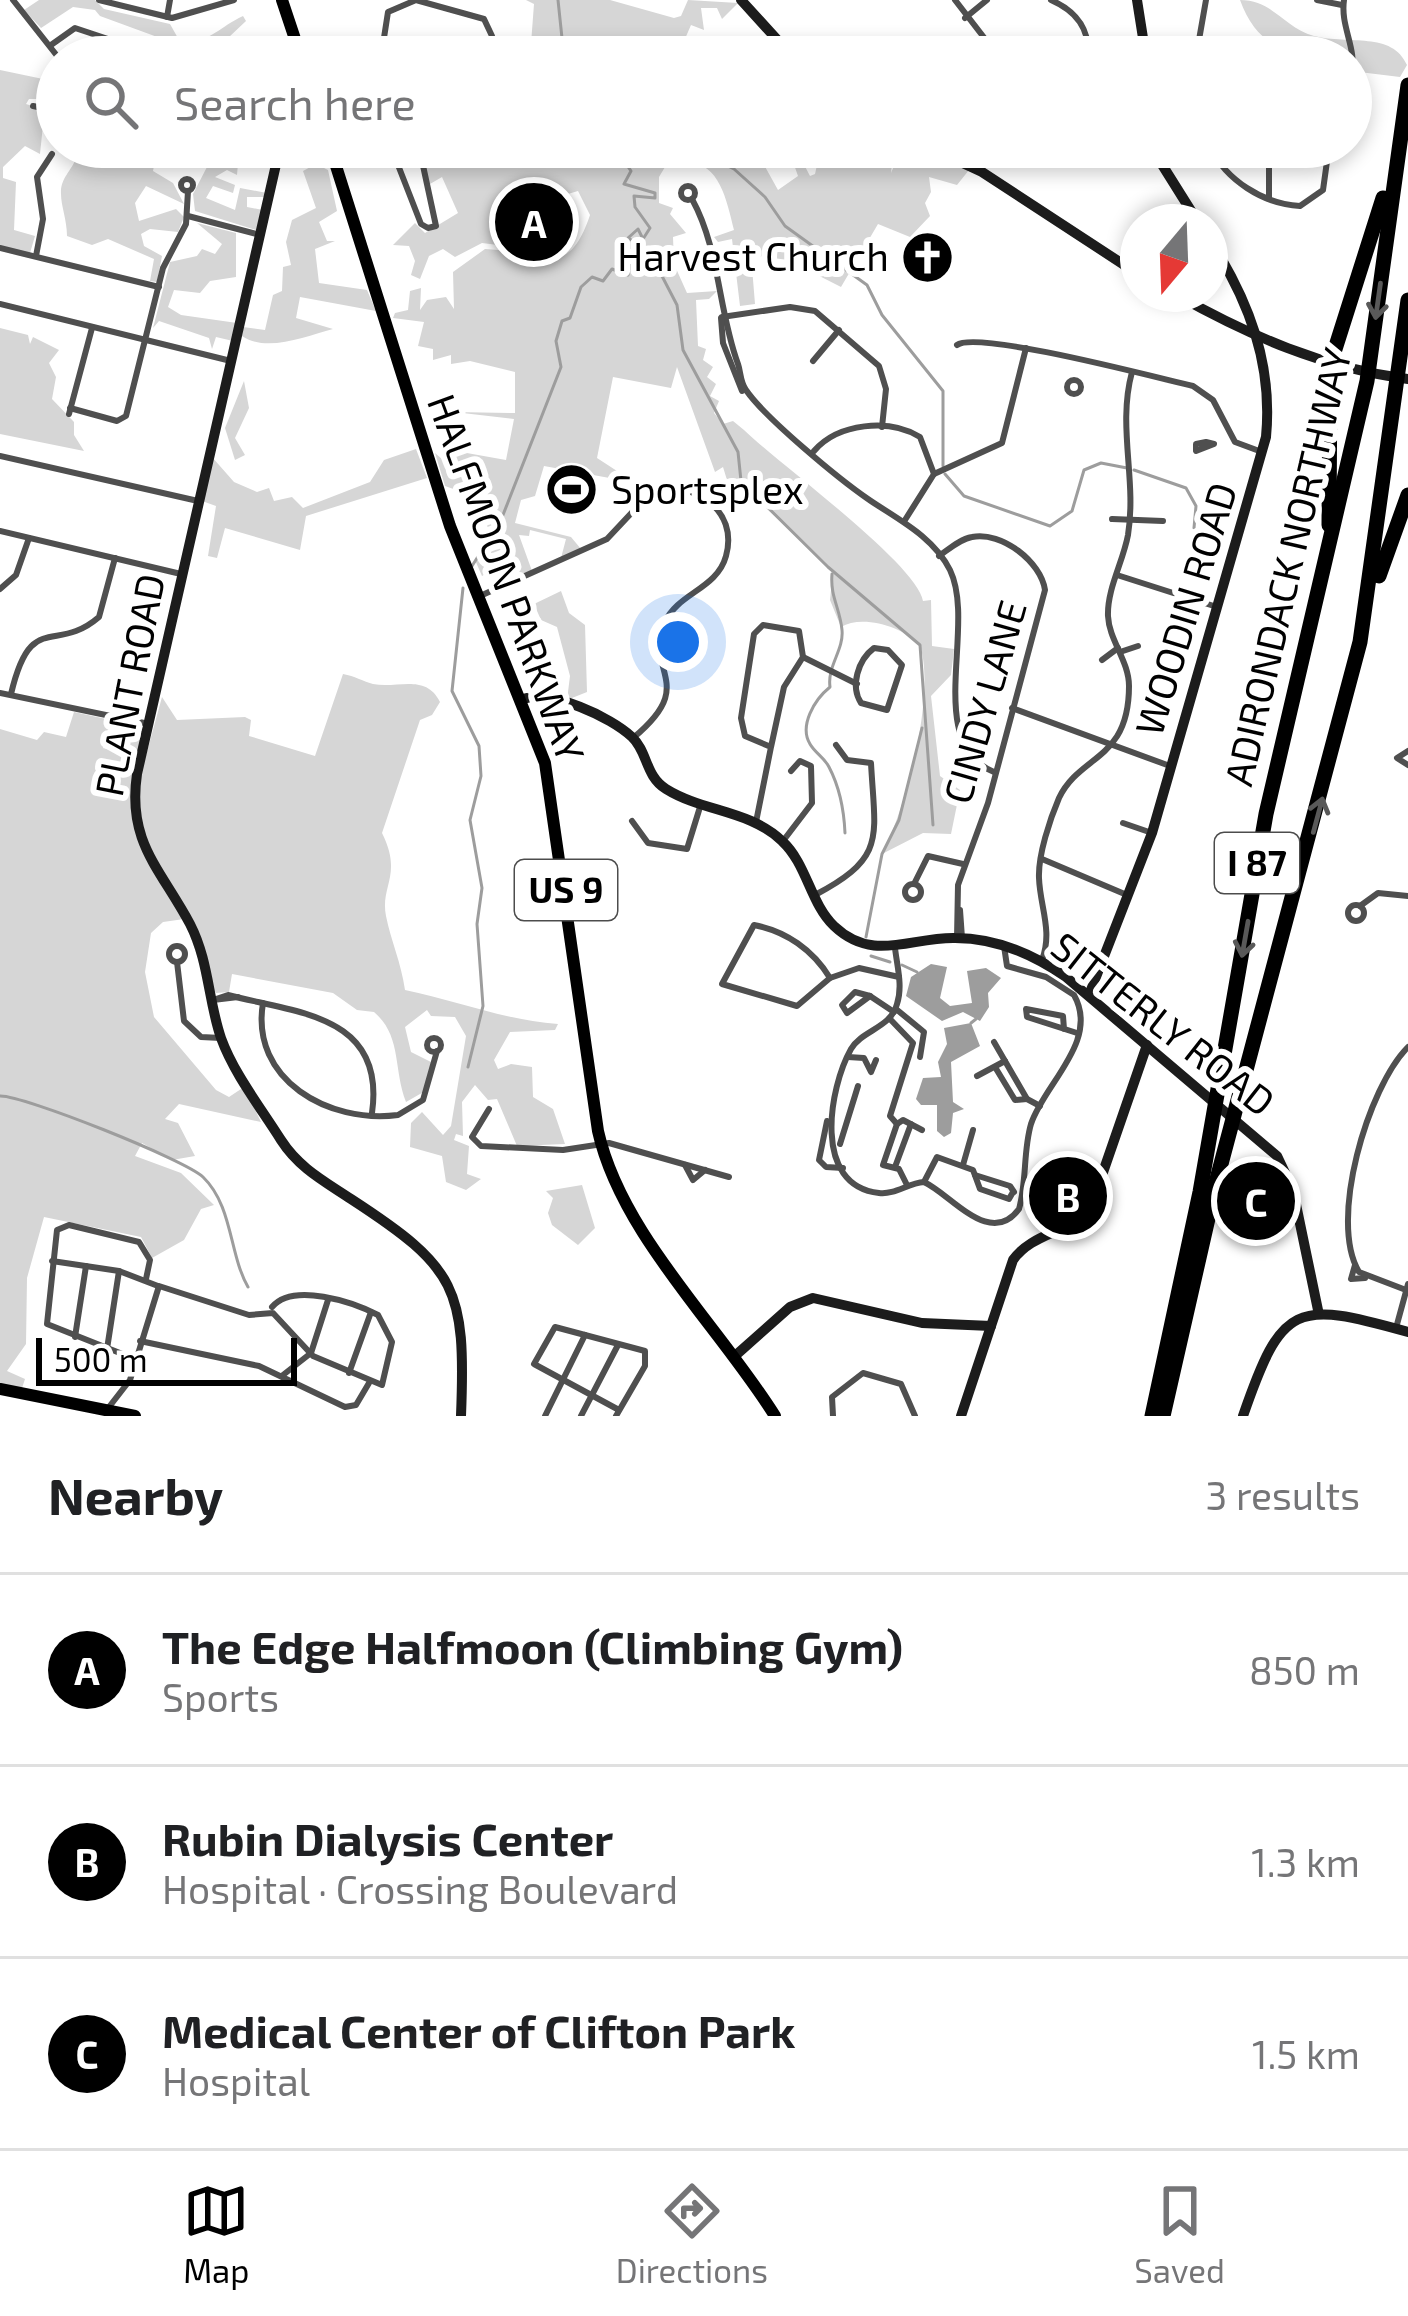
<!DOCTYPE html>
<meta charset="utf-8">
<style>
body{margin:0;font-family:"Exo 2",sans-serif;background:#f6f6f6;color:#202124}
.compass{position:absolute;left:1120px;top:204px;width:108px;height:108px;border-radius:50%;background:#fff;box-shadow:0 6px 18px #0003;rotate:199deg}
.scale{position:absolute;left:36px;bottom:30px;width:261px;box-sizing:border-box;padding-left:12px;border:6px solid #000;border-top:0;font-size:33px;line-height:42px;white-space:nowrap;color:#000;-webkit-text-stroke:9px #fff;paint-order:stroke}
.you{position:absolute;left:678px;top:642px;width:42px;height:42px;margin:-30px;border:9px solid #fff;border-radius:50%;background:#1a73e8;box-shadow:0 0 0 18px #1a73e833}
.badge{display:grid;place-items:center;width:78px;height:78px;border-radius:50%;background:#000;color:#fff;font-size:39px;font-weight:700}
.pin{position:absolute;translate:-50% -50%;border:6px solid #fff;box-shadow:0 3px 12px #0006}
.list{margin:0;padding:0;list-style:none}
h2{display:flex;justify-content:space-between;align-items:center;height:156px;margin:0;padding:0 48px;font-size:51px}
h2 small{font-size:39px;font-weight:400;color:#757577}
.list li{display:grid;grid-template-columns:78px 1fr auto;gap:36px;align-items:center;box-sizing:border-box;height:192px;padding:0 48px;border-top:3px solid #e0e0e0}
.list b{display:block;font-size:45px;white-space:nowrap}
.list p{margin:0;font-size:39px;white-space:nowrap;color:#757577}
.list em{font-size:39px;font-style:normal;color:#757577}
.icon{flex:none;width:66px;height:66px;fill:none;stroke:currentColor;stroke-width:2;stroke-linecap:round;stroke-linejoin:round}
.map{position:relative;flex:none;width:1408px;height:1416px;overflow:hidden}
.search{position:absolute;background:#fff;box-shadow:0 6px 18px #0003;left:36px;right:36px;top:36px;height:132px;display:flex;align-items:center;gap:30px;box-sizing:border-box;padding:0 42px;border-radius:66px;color:#757577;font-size:45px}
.sheet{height:732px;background:#fff}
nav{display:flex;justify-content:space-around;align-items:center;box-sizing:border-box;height:168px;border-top:3px solid #e0e0e0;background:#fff;font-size:33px;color:#757577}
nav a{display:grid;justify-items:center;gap:6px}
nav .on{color:#000}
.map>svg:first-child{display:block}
.green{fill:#d6d6d6}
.water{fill:#9d9d9d}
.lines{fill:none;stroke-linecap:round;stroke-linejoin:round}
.stream{stroke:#9d9d9d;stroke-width:3}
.street{stroke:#4f4f4f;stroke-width:6}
.secondary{stroke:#1c1c1c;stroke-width:10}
.primary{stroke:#000;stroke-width:12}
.highway{stroke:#000;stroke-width:15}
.oneway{stroke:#595959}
.labels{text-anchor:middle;stroke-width:12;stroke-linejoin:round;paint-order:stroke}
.shield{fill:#fff;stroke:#4c4c4c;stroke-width:3}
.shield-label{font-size:36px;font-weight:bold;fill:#000}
.poi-label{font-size:39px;fill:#000;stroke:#fff;text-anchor:end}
.street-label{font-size:39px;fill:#000;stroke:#fff}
</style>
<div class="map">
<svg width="1408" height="1416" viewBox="0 0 1408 1416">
<rect width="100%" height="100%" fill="#fff"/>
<g class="green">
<path d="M39 0H95L104 9 170 24 179 40C211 44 217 28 243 16L246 21 228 38 231 57H187L190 49 100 16 95 10 73 7 41 28 24 10Z"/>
<polygon points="526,0 610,0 674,18 681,16 688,0 738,3 722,19 717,8 701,8 704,30 691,25 681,48 687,57 530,57 534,4"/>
<path d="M1240 0C1273 0 1283 27 1314 36 1349 45 1392 31 1407 65L1400 77 1351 71V57C1299 57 1260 55 1240 0Z"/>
<polygon points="0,70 43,79 47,99 29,99 26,104 57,114 57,125 43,125 40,154 25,146 3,167 3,178 16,182 14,230 35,236 30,253 0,246"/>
<path d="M110 147H225L239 152 237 175 227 170 215 177 235 185 233 193 213 186 206 198 235 210 240 188 267 193 266 197H247V207L263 210 259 231 195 211 193 194 207 167 190 160 154 166 153 171 173 183 184 204 146 186 135 203 139 221 176 209 184 217 178 232 150 229 141 234 144 246 162 256 157 282 150 281 154 259 108 239 92 245 67 236C67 220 61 206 61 194 60 177 74 169 77 155L106 154Z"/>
<path d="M422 147H738L742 158 756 166 763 163 778 190 798 176 792 159 798 153 810 176 815 174 821 147H886L893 154 891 173 902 147H920L969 170 957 185 929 177 931 192 925 203 930 216 910 237 878 224 841 287 788 260 751 255 755 304 740 306 732 239 718 242 714 237 734 230C725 194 717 148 665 167L659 177V203L673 208 670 214 686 233 673 237 674 264 687 293 717 291 709 299 696 300 698 346 706 349 703 360 713 367 707 377 716 384 710 396 719 401 714 413 723 424 733 421 744 430C779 464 917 564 923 601L931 600 932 646 954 649 951 675 931 696 940 776 960 790 951 834 923 833 882 854C906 809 936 694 920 645 904 627 862 614 841 627L830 600 833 571 741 481 727 480 723 467 715 472 677 367 671 388 613 377 597 458 617 471 615 479 544 466 535 496 521 500 515 523 571 537 581 549 561 558 566 539 530 530 529 536 519 535 532 571 506 578 491 571 482 576 475 560 489 537 485 510 463 506 459 491 445 486 435 453 442 459H449L450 450 506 460 514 419 454 412 515 413V372L470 361 451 364V355L433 360V349L418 346 424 322 393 318 395 313 408 310 410 291 421 288 420 310 427 300 446 297 454 309 453 272 485 249C540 251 567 284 590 215L578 191 527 206 528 238 544 251 482 243 455 257 443 249 429 256 420 279 411 275 415 261 409 246 393 245 415 223 425 233 458 213 442 177 430 184 427 180Z"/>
<path d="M316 164 328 170 337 211 319 222 327 241H335L315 249 319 283 367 290 376 311 300 297 296 318 333 329C306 336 267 353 242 336L243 327 265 330 273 295 282 291 283 267 291 265 286 242 292 220 316 208 303 171Z"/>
<polygon points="197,223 236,233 236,277 210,281 200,293 174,290 168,307 181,315 237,323 233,341 216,337 212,349 209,338 159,321 153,328 170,262 197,256 202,249 215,254 222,244"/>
<polygon points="0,328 28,335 30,344 33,337 59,350 49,363 56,377 52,399 74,422 74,435 84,451 0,434"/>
<polygon points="244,381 249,408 235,438 245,455 235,460 225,428"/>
<polygon points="416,449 427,478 306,516 300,550 225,528 217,558 208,556 216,506 202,501 212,457 234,482 257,492 269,488 274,501 292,497 303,508 370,482 384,460"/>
<polygon points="561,591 569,613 585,625 587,692 567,700 570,676 557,627 541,620 534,604"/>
<path d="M343 674C355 676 362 681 373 684 397 689 426 673 440 702L432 715 420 720 382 833C403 875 380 886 386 916 391 941 401 962 405 990 457 1001 505 1020 558 1024L555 1030 510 1032 494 1060 498 1069 511 1064 532 1067 533 1097 553 1109 565 1144 517 1146 497 1099 488 1100 475 1085 462 1102 463 1136 456 1134 454 1140 469 1146 467 1174 481 1179 466 1190 446 1182 442 1156 410 1147 411 1123 422 1112 443 1135 451 1126 466 1036 455 1017 431 1016 427 1010 405 1027 411 1052 433 1063 427 1090 406 1102C393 1068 402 1036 374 1012L357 1010 333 993 232 974 229 992 216 993 206 980 184 919 163 922 151 933 145 972 154 1017 216 1090 229 1097 244 1087 261 1122 179 1104 165 1119 178 1123 195 1156 172 1160 142 1143 135 1156 181 1173 214 1205 201 1209 184 1240 152 1258 141 1237 44 1217 27 1278 26 1344 7 1371 25 1379 22 1388 0 1384V729L37 740 44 732 66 737 74 712 111 720 103 748 122 753 131 726 143 729 142 770 162 697 177 720 245 717 251 720 249 736 315 756Z"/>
<polygon points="582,1185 595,1228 578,1245 552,1225 548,1213 553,1198 546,1191"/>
</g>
<g class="water">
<polygon points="931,964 947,967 940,998 950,1006 972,1003 967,971 986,968 1001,978 988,993 989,1007 980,1021 963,1012 942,1021 906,996 911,977"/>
<polygon points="971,1023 980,1046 951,1062 953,1102 964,1109 953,1113 951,1133 944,1137 937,1131 937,1105 921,1105 916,1099 923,1078 941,1077 938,1062 947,1044 944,1028"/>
</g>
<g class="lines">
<g class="stream">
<polyline points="558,0 564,57"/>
<polyline points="621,147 618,152 631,171 624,184 655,193 655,198 634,196 635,207 650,228 643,239 638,229 628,238 649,251 677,305 683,350 738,452 741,481 828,567 920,645 933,825"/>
<polyline points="689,147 734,169 765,197 785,226 867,285 882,315 943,391 943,466"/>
<polyline points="1134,470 1186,488 1196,506 1194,528"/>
<polyline points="945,474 964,496 1050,526 1072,511 1084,470 1101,463 1127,468"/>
<polyline points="472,566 501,520 561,367 556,341 562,321 570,318 581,287 592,277 603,281 612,269 628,275 632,259 649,253"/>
<path d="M832 574C830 597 840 608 842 630 844 650 827 666 830 687 814 700 799 726 810 744 815 753 824 757 829 767 840 788 844 810 845 833"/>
<polyline points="463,588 452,691 479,746 481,776 470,820 482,888 477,924 483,1006 468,1067"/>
<polyline points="866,937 882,854 899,820 922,728"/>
<polyline points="871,956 890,962"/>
<polyline points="902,965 917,972"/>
<polyline points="971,1023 976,1019"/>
<path d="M0 1096C23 1095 186 1160 203 1177 233 1206 229 1254 248 1287"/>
</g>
<g class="street">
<polyline points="13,0 58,57"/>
<polyline points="99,0 172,18 234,0"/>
<polyline points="955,0 999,57"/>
<path d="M1051 0C1076 11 1090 28 1088 57"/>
<polyline points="1317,0 1342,5"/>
<path d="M1344 0C1340 28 1358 48 1351 76"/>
<polyline points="167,17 170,0"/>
<polyline points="965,18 987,0"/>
<polyline points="51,45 75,28 147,52"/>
<polyline points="381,57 388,12 416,0 484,19 492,36 487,57"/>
<polyline points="710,57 706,45 711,40 722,57"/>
<polyline points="1196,57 1206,0"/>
<polyline points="33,106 57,111"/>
<polyline points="344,147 351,158 392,148"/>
<polyline points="391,147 421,224 428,228 436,226 419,147"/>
<polyline points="763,147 771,159 799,147"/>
<polyline points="1077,147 1110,147"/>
<path d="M1210 147C1226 180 1263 204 1300 206L1323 190 1329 147"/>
<polyline points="1269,147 1269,199"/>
<circle cx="187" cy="185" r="6"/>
<circle cx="688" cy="193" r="7"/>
<path d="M692 199C720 250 718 310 738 364 741 373 740 382 746 390 765 418 839 479 868 499 897 519 933 536 950 570 977 626 923 743 994 772"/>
<polyline points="188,216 260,235"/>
<polyline points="0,248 159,287"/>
<polyline points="36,256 43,219 37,177 52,154"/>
<polyline points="0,304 231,361"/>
<polyline points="722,317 790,307 815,311 879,366 886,389 882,427"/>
<polyline points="721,318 723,343 742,391"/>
<path d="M957 345C977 330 1158 378 1193 386L1213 400 1235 442 1262 452"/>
<polyline points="813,361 839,330"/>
<circle cx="1074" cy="387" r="7"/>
<polyline points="70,408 117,421 126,416 163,268 186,224 188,191"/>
<polyline points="69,414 92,328"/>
<polygon points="1206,442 1214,444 1196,451 1196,444"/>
<path d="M814 451C838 423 889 418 920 437L934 474 905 520"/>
<polyline points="0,456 198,501"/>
<polyline points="934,474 1002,443 1026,348"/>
<polyline points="1112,519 1163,521"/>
<polyline points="0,531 181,574"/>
<path d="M939 556C949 549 960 539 972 537 1002 531 1041 562 1045 590L988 803 958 885 957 938"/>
<polyline points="1117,575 1217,607"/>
<polyline points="0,589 16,575 29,538"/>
<path d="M480 596 607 539 653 490C693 481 739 509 726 556 717 589 678 593 665 622 644 674 699 683 633 738"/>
<path d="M874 648 888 650 902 665 887 710 861 703C850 686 858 660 874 648Z"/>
<polyline points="1120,652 1138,646"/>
<polyline points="803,657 857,684"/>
<polyline points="1102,660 1118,648"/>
<polyline points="0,693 149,724"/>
<path d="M11 694C31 609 55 655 99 617L115 558"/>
<polyline points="1012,708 1170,766"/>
<polyline points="1408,751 1397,758 1408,765"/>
<polyline points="632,821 648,843 687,849 700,807"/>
<polyline points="756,822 771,747 745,736 741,718 754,634 763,625 799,631 803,657 784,687 771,747"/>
<polyline points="1123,823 1152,833"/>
<polyline points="783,841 812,803 811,766 800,761 791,771"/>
<polyline points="1042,859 1127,895"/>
<polyline points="914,884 928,856 963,864"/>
<circle cx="913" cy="892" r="8"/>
<path d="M815 895C887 857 875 838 871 763L847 760 836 745"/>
<circle cx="1356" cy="913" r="8"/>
<polyline points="1360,906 1378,893 1408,896"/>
<polyline points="960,910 962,938"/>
<path d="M754 925C786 931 813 950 830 978L797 1006 722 984Z"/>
<circle cx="177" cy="954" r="8"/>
<path d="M895 948C897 966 903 986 897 1004 891 1028 862 1030 851 1049 829 1088 812 1186 879 1193 895 1195 908 1183 924 1182 952 1195 990 1248 1019 1209 1027 1181 1023 1151 1031 1124 1044 1084 1100 1041 1074 995L1046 977 1007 966 1004 946"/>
<path d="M1042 960C1053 931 1040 907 1039 878 1038 855 1050 819 1059 798 1080 754 1129 761 1129 686 1129 661 1109 640 1108 616 1107 589 1123 562 1128 535 1137 479 1117 427 1132 372"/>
<polyline points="177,962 184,1021 201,1037 221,1038"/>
<polyline points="830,978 859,968 899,977"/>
<polygon points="855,992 870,996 847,1013 842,1005"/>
<polyline points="870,996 894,1012"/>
<path d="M213 1000 228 995C297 1013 386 1015 372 1113"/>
<polyline points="213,1000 238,997"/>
<path d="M263 1003C250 1080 329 1124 398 1115L423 1100 437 1051"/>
<polyline points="896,1009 924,1032 920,1057"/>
<polyline points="890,1019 913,1043 890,1116 897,1124"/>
<polyline points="1064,1029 1063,1016 1026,1009 1027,1017 1077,1033"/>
<circle cx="434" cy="1045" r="7"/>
<polyline points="994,1042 1027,1099 1040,1106"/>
<polyline points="848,1057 864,1058 871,1072 876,1060"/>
<polyline points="995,1067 1015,1100 1027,1099"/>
<polyline points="977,1076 1005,1061"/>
<polyline points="489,1109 472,1137 481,1146 563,1150 609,1143 729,1177"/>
<polyline points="827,1121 819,1160 826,1167 843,1168"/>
<polyline points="897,1124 883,1165 899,1169 907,1185"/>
<polyline points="897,1124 903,1120 922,1130"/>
<polyline points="840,1144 858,1086"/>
<polyline points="685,1165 693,1180 705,1170"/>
<polyline points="963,1165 973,1130"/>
<polyline points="895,1167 911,1124"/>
<polyline points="975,1175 1010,1186 1014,1192"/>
<polyline points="924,1182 937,1157 973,1170 980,1189 1009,1199 1013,1192"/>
<polyline points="52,1261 119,1271 158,1286"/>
<polyline points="1355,1265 1351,1279 1365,1278"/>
<path d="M1406 1290 1359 1272C1328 1221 1368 1087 1408 1047"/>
<polyline points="1396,1328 1408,1284"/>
<polyline points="75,1337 86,1266"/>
<polyline points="140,1341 259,1366 345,1407 356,1405 369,1383"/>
<polyline points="107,1349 119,1271"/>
<polyline points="135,1359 47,1324 57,1230 69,1225 139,1242 150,1260 146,1279"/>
<polyline points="349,1373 371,1312"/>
<polyline points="283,1375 311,1353 328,1300"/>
<path d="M109 1407 130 1380 159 1286 249 1315 273 1313 313 1356 382 1385 392 1342 378 1315C353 1302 293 1282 272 1307"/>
<polyline points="545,1416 585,1335"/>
<polyline points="581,1416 618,1345"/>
<polyline points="616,1416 645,1366 645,1351 555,1327 534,1364 619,1410"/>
<polyline points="833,1416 832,1397 863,1373 901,1384 915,1416"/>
</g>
<g class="secondary">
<polyline points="741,0 793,57"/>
<polyline points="1137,0 1146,57"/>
<path d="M280 147 137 774C127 842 160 868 190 924 209 961 208 1000 221 1038 234 1074 261 1108 281 1140 299 1168 324 1181 351 1199 457 1268 466 1288 461 1416"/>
<polyline points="928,147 982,172 1138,274"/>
<polyline points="1151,147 1198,222"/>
<path d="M1175 294C1250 336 1323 368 1408 379"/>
<path d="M523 699C550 689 611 717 632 737 648 752 645 776 666 789 703 812 750 810 782 841 807 864 810 903 834 926 873 963 910 937 955 938 996 938 1033 954 1066 977L1277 1156 1293 1190 1318 1310"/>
<path d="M1089 995 1152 833 1266 437C1273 364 1249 301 1210 240"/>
<polyline points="736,1355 790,1307 813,1298 922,1323 991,1326"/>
<path d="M961 1416 1013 1260C1033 1232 1070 1233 1091 1207L1147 1045"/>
<path d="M1243 1416C1282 1303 1295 1300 1408 1332"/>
</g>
<g class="primary">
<polyline points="282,0 301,57"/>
<path d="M330 147 450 526 545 763 598 1131C621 1234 719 1326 775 1416"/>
<polyline points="0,1389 135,1416"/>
</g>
<g class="highway">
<polyline points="1329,525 1330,365 1383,198"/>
<polyline points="1379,576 1408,495"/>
<polyline points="1152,1416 1200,1192 1266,814 1367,381 1408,85"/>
<polyline points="1163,1416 1217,1179 1360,642 1408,300"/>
</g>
</g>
<defs><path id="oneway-shaft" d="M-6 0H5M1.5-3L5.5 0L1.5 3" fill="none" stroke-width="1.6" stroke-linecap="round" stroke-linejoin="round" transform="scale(3)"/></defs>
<g class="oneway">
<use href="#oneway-shaft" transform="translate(1378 301) rotate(98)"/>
<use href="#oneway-shaft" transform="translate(1318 815) rotate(-75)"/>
<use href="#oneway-shaft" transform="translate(1245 939) rotate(100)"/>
</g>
<defs>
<symbol id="church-disc" viewBox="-11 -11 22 22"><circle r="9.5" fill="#000" stroke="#fff"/><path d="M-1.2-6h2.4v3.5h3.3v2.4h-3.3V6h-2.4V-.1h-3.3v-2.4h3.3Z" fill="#fff"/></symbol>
<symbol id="stadium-disc" viewBox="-11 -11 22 22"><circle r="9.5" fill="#000" stroke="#fff"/><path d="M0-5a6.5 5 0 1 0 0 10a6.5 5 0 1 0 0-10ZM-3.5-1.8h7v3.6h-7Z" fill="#fff"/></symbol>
</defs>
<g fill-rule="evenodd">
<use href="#church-disc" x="898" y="228" width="59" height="59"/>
<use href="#stadium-disc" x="542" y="460" width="59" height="59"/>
</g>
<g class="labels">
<g class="shield">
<rect x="1215" y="833" width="84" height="60" rx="9"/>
<rect x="515" y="860" width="102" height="60" rx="9"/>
</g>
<g class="shield-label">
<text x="1257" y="876">I 87</text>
<text x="566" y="903">US 9</text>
</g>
<g class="poi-label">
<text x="889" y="271">Harvest Church</text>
<text x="611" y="504" text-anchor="start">Sportsplex</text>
</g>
<g class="street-label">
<text transform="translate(1288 567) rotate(-77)" y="14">ADIRONDACK NORTHWAY</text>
<text transform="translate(506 578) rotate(70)" y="14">HALFMOON PARKWAY</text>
<text transform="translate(1186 609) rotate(-73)" y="14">WOODIN ROAD</text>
<text transform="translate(130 685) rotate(-79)" y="14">PLANT ROAD</text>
<text transform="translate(985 702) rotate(-74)" y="14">CINDY LANE</text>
<text transform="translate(1163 1024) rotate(38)" y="14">SITTERLY ROAD</text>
</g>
</g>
</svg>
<svg class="compass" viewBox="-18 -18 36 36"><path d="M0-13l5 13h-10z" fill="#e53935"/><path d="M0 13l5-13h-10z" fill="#757577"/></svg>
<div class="scale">500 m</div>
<div class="you"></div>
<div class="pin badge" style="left:534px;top:222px">A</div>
<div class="pin badge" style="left:1068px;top:1196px">B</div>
<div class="pin badge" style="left:1256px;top:1201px">C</div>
<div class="search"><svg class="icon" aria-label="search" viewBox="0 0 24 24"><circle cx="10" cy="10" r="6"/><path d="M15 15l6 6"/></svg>Search here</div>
</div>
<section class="sheet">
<h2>Nearby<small>3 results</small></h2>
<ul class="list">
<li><span class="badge">A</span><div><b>The Edge Halfmoon (Climbing Gym)</b><p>Sports</p></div><em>850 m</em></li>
<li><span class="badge">B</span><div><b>Rubin Dialysis Center</b><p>Hospital · Crossing Boulevard</p></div><em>1.3 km</em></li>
<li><span class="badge">C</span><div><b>Medical Center of Clifton Park</b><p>Hospital</p></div><em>1.5 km</em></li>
</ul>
</section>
<nav>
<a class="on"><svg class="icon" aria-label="map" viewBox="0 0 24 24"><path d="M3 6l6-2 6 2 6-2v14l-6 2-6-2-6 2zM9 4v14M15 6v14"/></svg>Map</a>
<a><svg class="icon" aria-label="directions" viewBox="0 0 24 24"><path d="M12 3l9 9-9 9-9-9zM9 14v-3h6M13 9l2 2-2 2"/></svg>Directions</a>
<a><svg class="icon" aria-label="saved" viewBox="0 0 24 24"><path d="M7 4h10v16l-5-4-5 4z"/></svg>Saved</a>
</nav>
